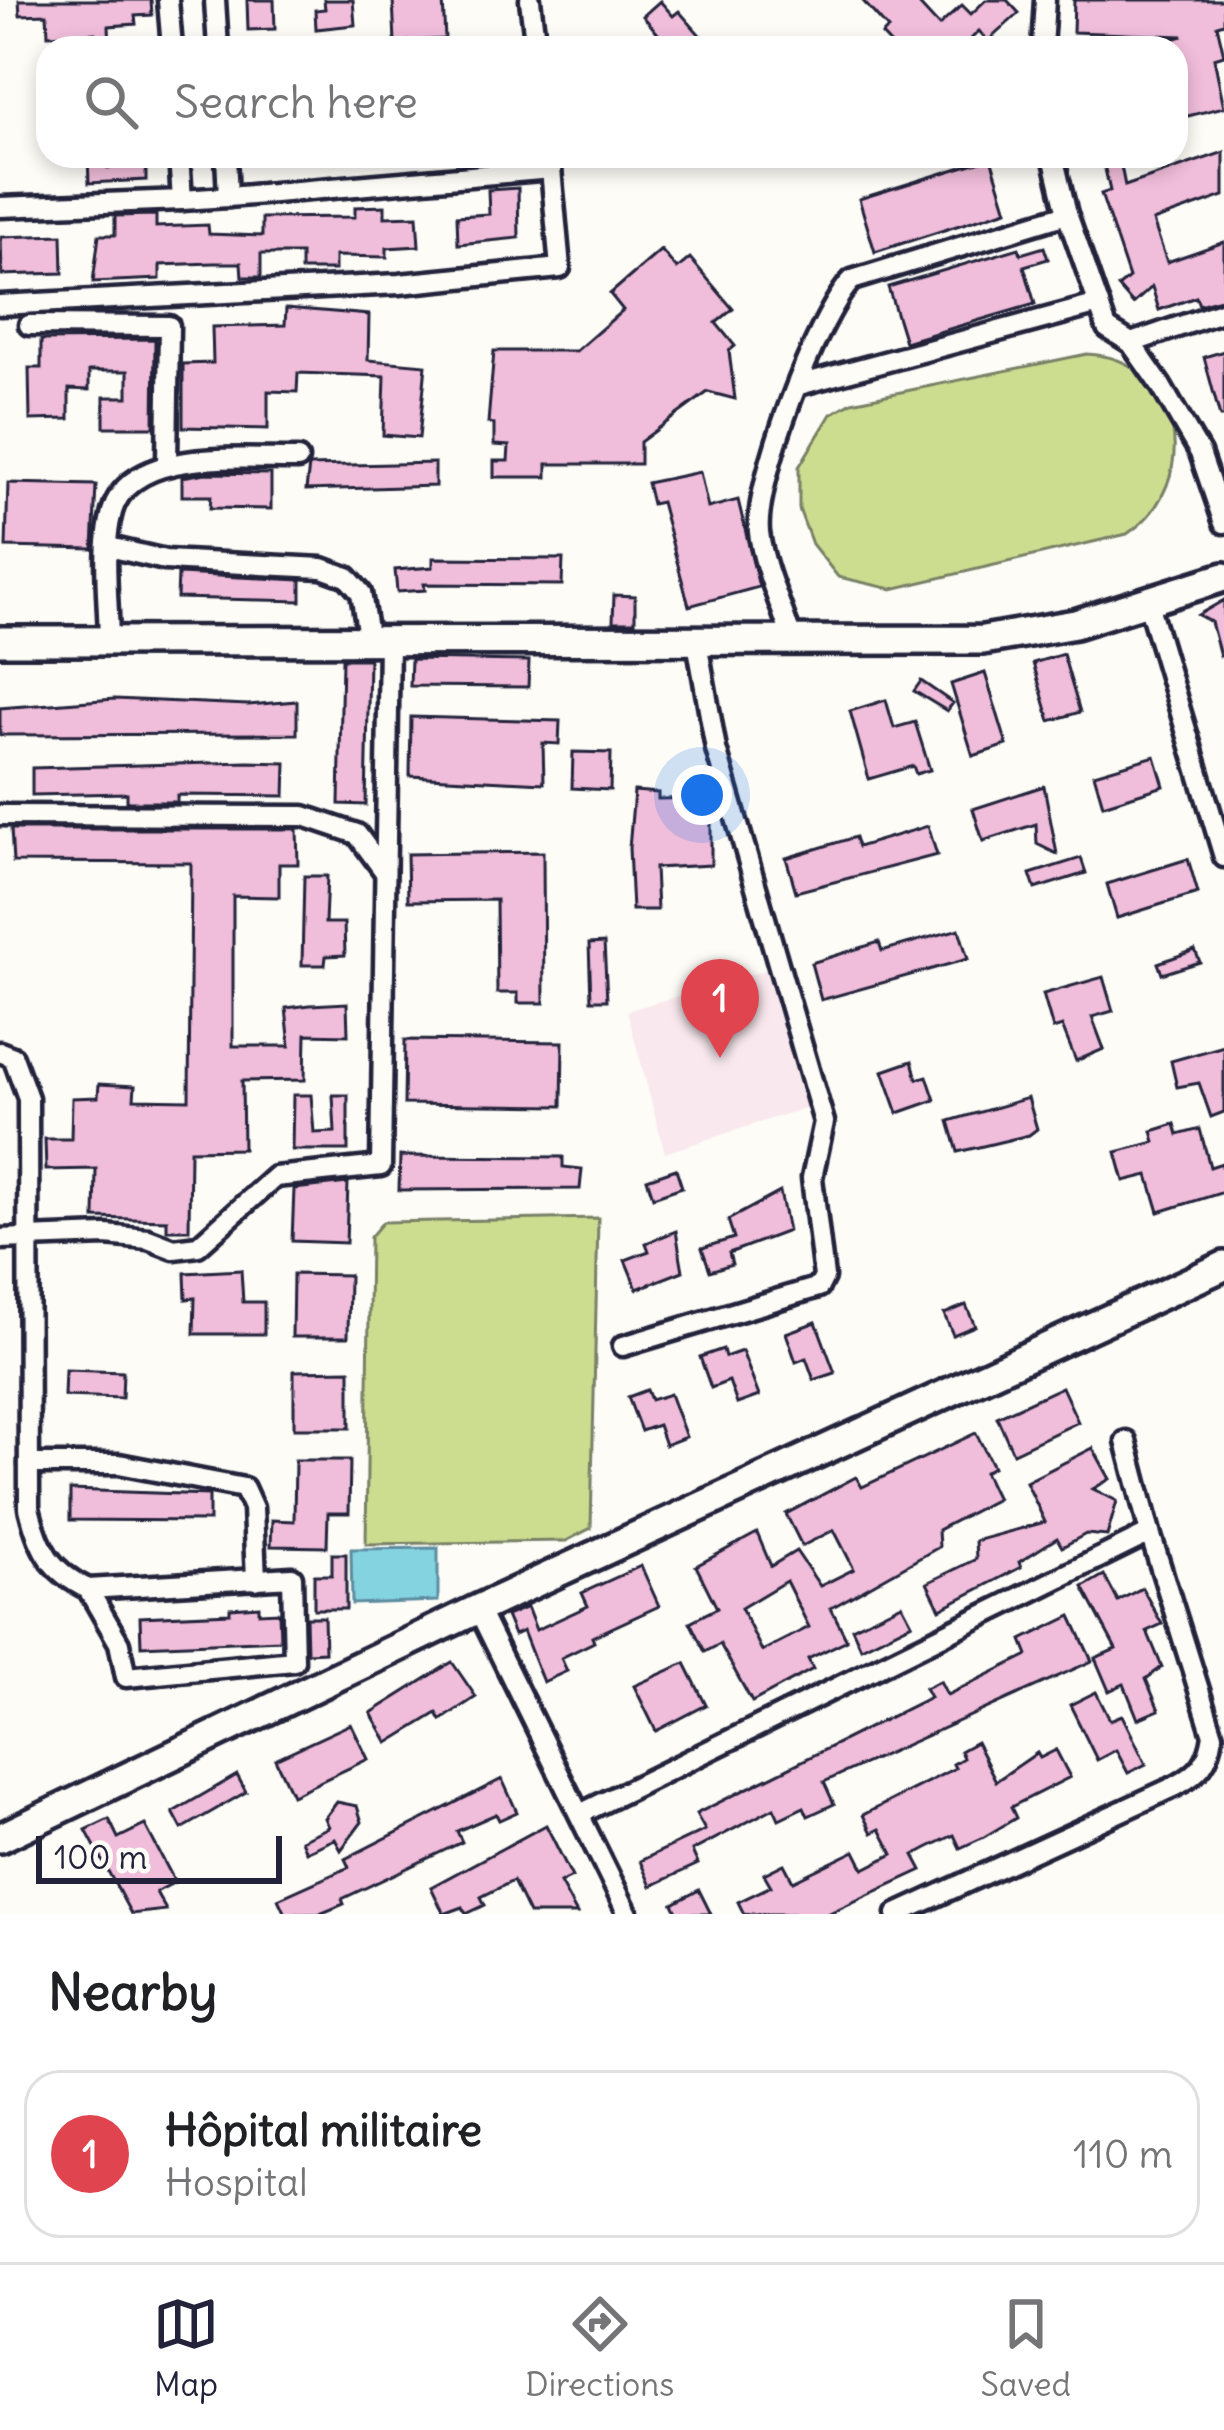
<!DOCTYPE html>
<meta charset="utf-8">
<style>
body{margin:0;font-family:Delius,sans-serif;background:#f6f6f6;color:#202124}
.scale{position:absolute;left:36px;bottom:30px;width:246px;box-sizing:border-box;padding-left:12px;border:6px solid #22223b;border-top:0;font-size:33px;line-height:42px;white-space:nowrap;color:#22223b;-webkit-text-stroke:9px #fdfcf7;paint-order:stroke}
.you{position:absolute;left:702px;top:795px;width:42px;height:42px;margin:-30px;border:9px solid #fff;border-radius:50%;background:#1a73e8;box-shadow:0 0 0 18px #1a73e833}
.badge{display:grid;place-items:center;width:78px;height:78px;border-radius:50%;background:#22223b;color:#fff;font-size:39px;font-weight:700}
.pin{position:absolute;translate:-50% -99px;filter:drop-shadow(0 3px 6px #0008)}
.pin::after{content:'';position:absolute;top:63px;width:42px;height:36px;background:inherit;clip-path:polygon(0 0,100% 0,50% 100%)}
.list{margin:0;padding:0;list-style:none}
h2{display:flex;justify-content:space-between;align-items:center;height:156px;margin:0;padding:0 48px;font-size:51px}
h2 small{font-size:39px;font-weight:400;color:#757577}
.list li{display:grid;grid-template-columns:78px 1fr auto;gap:36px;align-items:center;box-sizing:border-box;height:168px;margin:0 24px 24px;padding:0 24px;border:3px solid #e0e0e0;border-radius:36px}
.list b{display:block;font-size:45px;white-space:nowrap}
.list p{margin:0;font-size:39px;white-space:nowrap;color:#757577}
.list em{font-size:39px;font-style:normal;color:#757577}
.icon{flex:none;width:66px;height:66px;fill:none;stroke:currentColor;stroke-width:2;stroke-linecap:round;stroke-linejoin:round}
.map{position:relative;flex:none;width:1224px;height:1914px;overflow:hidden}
.search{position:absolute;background:#fff;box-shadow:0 6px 18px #0003;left:36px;right:36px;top:36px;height:132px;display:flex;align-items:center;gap:30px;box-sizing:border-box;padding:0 42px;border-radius:36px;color:#757577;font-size:45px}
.sheet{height:348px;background:#fff}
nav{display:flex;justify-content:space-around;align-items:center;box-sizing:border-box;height:168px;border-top:3px solid #e0e0e0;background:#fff;font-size:33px;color:#757577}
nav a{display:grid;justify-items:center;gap:6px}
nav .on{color:#22223b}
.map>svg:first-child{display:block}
.built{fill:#f9e9ee}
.green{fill:#cddd90;stroke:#788066;stroke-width:3}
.water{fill:#84d3e1;stroke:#5d8c9f;stroke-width:3}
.building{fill:#f0bdda;stroke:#22223b;stroke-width:3;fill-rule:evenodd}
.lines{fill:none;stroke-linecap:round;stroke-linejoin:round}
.street-casing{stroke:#22223b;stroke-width:27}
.secondary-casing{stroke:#22223b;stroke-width:36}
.street{stroke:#fdfcf7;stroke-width:18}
.secondary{stroke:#fdfcf7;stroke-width:27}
</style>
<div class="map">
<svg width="1224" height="1914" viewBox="0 0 1224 1914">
<rect width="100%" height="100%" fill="#fdfcf7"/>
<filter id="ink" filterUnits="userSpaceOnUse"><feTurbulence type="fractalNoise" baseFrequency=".00833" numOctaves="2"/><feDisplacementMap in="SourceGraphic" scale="24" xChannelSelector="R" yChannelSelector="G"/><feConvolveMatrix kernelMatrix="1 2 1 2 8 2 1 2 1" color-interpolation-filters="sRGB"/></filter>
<g filter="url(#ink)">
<polygon class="built" points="775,967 814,1105 665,1153 627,1011"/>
<g class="green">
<path d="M1087 354C1184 358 1204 484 1127 534L892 589 838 577 812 544 799 509V467L831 414 852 402Z"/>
<polygon points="598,1218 591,1528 566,1541 366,1544 370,1237 383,1222"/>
</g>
<polygon class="water" points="438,1548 438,1601 352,1604 351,1549"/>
<g class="building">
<polygon points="19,0 151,0 152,15 135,16 136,24 109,26 110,48 96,48 95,33 48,35 47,14 20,15"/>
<polygon points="247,0 274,0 275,29 248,30"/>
<polygon points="324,0 353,0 355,25 316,29 315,10 325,9"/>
<polygon points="393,0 443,0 445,39 395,42"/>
<polygon points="862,0 915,0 939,26 962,5 971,14 986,0 1007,0 1019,13 988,41 979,31 962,48 894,48 882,35 888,29"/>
<polygon points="1074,0 1224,0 1224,23 1217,25 1224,55 1214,58 1224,107 1176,119 1176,83 1184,81 1172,39 1183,36 1073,32"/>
<polygon points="660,1 673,16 679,11 700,35 692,42 698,48 670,48 643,16"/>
<polygon points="1224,152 1224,196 1153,221 1167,262 1224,242 1224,298 1199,305 1196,297 1159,310 1152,287 1133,304 1118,287 1129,278 1101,194 1110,191 1102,156 1119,156 1125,186"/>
<polygon points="88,156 107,156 108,168 146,166 146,180 89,183"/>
<polygon points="991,158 1007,210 875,252 859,199"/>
<polygon points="518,188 519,238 458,244 457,216 489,214 488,190"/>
<polygon points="385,206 385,217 417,216 419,246 387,248 387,257 335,256 335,270 301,270 301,254 261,254 261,277 242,277 241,263 213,263 160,265 160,279 93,282 99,235 115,235 115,216 156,215 156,227 208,225 209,234 262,236 262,218 355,217 355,207"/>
<polygon points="62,235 63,273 2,275 1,237"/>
<polygon points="1044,247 1048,259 1024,266 1035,304 905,342 888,287 1019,248 1021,254"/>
<polygon points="661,250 677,269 690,258 733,309 716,323 735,346 729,351 735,399 708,392 640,442 640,464 547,464 547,477 494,477 494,461 508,461 509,446 494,445 494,424 488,423 494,351 576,351 623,310 610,294"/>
<polygon points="286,308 369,315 368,360 426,365 419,438 383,435 385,376 298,373 297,392 268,391 268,429 183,427 183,364 213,363 212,327 285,325"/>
<polygon points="155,339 154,427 104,427 104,397 128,397 128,371 89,371 89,390 69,389 69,419 30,420 29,368 41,368 41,340"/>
<polygon points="1224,351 1224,417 1220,417 1204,357"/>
<polygon points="435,463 435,486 306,490 309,466"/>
<polygon points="700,472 708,508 738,500 759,587 689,606 661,502 652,504 647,483"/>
<polygon points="206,473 271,474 271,509 210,508 211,496 182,496 182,477"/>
<polygon points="8,483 96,485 93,549 6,547"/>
<polygon points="433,558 563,559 562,585 424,584 425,590 397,592 395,570 433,567"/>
<polygon points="178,574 301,580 301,601 177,598"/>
<polygon points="614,595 635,596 635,622 613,622"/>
<polygon points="1224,600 1224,656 1220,656 1211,622 1198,615"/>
<polygon points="1063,654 1080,712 1050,721 1033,663"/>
<polygon points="342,659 369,659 366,805 339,804"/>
<polygon points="411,659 529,661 528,687 410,686"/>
<polygon points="985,673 1007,745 973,756 951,684"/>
<polygon points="921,681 953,703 947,711 914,691"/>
<polygon points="115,699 248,705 297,701 297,734 0,735 0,708"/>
<polygon points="886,700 894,728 915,722 930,770 916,774 913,766 869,779 850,711"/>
<polygon points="411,717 560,721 559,744 543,743 544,783 410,776"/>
<polygon points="573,752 611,753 610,790 572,788"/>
<polygon points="1155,756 1164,786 1103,805 1094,774"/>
<polygon points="248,762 286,763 285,796 177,795 177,802 127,802 127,793 32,795 32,768"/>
<polygon points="1044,786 1057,854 1037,844 1036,824 983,841 973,809"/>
<polygon points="634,791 658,793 658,799 711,798 711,865 655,868 657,910 632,910 629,848"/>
<polygon points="928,826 937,855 796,892 786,858 855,837 858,847"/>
<polygon points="11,829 297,829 298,864 279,864 279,897 233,896 233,1046 290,1046 286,1008 310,1005 347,1003 348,1035 306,1034 305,1080 242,1081 243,1149 190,1150 189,1230 167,1230 167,1220 95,1218 96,1169 46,1170 45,1139 71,1139 72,1098 98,1097 99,1084 135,1086 134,1099 189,1100 191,863 13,862"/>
<polygon points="543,852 544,1003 518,1003 518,993 497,993 496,900 408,901 407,854"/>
<polygon points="1081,858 1086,873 1035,889 1030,874"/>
<polygon points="1188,859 1198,893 1117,918 1107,884"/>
<polygon points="304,876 327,876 325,923 344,923 345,955 326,956 325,965 302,965"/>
<polygon points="959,929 968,959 821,1000 811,963 879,942 882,951"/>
<polygon points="604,943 607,1000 591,1000 589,944"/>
<polygon points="1195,950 1200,962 1162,974 1158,963"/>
<polygon points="1103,977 1113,1011 1092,1017 1104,1049 1076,1061 1062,1026 1053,1029 1043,994"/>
<polygon points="405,1040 563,1042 562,1106 404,1104"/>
<polygon points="1224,1046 1224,1112 1211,1117 1199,1083 1177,1087 1171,1061"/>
<polygon points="912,1061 917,1079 927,1076 935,1100 898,1113 883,1071"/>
<polygon points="293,1095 311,1095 314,1133 335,1132 333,1095 348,1095 348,1150 292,1150"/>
<polygon points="1028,1098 1037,1129 1029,1135 958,1152 949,1121"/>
<polygon points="1175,1124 1178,1135 1200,1129 1210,1167 1222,1163 1224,1192 1159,1212 1148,1175 1124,1181 1116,1152 1155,1142 1152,1131"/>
<polygon points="400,1156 563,1157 563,1167 582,1169 580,1189 399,1190"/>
<polygon points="676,1169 682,1187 653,1197 647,1179"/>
<polygon points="348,1183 346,1243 292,1241 294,1189"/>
<polygon points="780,1192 788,1231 729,1253 732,1264 710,1271 702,1248 734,1238 728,1220"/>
<polygon points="676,1231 683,1271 637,1289 625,1260 649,1251 646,1243"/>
<polygon points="241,1270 243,1302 264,1302 264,1334 194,1334 195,1298 186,1299 185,1273"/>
<polygon points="293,1274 349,1275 348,1337 292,1337"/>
<polygon points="966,1305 975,1326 953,1335 944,1314"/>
<polygon points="816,1322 835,1373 814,1380 806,1358 796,1362 786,1333"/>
<polygon points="723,1349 725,1357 742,1351 759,1396 737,1404 729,1381 711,1388 700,1357"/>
<polygon points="65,1370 123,1372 122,1398 64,1396"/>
<polygon points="350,1370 350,1428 294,1428 294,1371"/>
<polygon points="1062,1387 1078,1422 1013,1453 997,1417"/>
<polygon points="647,1390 651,1400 670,1394 686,1437 665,1445 658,1425 641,1431 628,1397"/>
<path d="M976 1433 993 1467 984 1472 997 1499 938 1530 939 1547 831 1608 847 1640 808 1659 813 1669 752 1702 720 1644 705 1652 690 1622 717 1608 696 1566 757 1533 771 1566 796 1551 820 1586 854 1569 834 1530 802 1546 786 1514 856 1477 862 1487ZM786 1581 809 1627 762 1651 741 1608Z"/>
<polygon points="1093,1448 1110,1479 1093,1489 1117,1501 1107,1536 1086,1534 1062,1547 1057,1538 1019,1562 1021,1567 940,1609 927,1583 976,1559 975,1541 1045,1522 1026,1482"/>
<polygon points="295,1460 350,1460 349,1513 328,1513 327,1547 271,1546 272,1520 294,1521"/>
<polygon points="70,1490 209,1495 209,1521 70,1520"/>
<polygon points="332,1554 346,1554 346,1609 314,1609 314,1575 332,1575"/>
<polygon points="641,1566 659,1606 592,1637 594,1642 561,1658 567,1671 543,1682 523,1631 514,1635 506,1616 527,1607 536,1630 588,1606 582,1593"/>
<polygon points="1104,1575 1118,1601 1142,1588 1162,1624 1147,1631 1162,1667 1146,1679 1159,1710 1138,1719 1124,1684 1109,1691 1095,1658 1116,1649 1083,1587"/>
<polygon points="902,1604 912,1623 861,1648 852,1628"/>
<polygon points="259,1606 259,1613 279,1612 280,1640 141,1646 140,1617 230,1613 230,1608"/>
<polygon points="1071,1616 1092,1661 824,1782 834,1804 808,1816 804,1807 779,1819 774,1808 692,1851 698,1864 651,1886 640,1861 705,1830 696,1814 930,1697 925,1688 940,1681 947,1695 1028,1655 1022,1640"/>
<polygon points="306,1617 324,1617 325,1652 307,1653"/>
<polygon points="452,1662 476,1697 441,1720 437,1713 388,1743 371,1713"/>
<polygon points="685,1663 706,1705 656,1731 634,1686"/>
<polygon points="1096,1692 1110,1720 1122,1715 1146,1764 1128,1773 1116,1750 1097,1760 1070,1705"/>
<polygon points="351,1724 368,1759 292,1795 275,1759"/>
<polygon points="976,1742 996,1781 1037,1753 1040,1758 1056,1750 1070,1777 1011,1807 1016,1818 984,1837 960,1848 954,1835 927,1848 914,1855 922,1870 827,1914 744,1914 738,1902 771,1886 764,1874 784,1864 793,1881 855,1851 864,1869 893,1854 880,1829 872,1833 863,1815 955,1768 953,1764 963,1758 960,1751"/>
<polygon points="237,1775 246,1792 182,1829 173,1812"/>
<polygon points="502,1779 517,1812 499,1820 496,1814 457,1831 462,1842 342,1899 344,1904 320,1914 285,1914 278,1899 349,1867 345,1859"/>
<polygon points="337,1802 357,1806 362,1822 341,1850 335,1839 306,1852 301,1840 329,1827 325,1818"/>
<polygon points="109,1819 118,1838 145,1825 175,1882 156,1892 166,1910 131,1914 86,1830"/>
<polygon points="546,1825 572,1877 560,1883 577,1914 529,1914 513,1881 481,1897 485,1905 466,1914 463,1907 444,1914 431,1887"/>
<polygon points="699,1890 711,1914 678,1914 673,1904"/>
</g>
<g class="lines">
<defs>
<g id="street">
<polyline points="168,0 172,48"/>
<polyline points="215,0 218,48"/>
<polyline points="530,0 536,48"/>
<polyline points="1042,48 1045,0"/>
<polyline points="226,156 228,197 551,169 550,156"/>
<polyline points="1053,156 1067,214 1107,328 1131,343 1161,386 1200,453 1224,523"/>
<polyline points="182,200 228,197"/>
<polyline points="0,207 182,200 179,156"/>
<polyline points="0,305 399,284 560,268 551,169"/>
<polyline points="29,325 169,326 167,462"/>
<polyline points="1131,343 1224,311"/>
<polyline points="799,385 1099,304"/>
<polyline points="109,547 165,560 322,568 347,577 361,593 369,642"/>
<polyline points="1148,603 1224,857"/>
<path d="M792 640C782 606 763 567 759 532 754 483 817 316 852 280L1067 214"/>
<path d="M109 644C109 603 101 551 112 512 130 446 245 460 298 459"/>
<polyline points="0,815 304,816 357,834 384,871"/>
<path d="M0 1052 13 1057 28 1098 29 1508C39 1549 50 1571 88 1589L292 1577 294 1661 126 1677 119 1643 88 1589"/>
<polyline points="0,1239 106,1235 148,1239 174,1249 198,1246 275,1177 381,1166 389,642"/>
<polyline points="623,1346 819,1287 824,1277 812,1178 824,1122 716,749 697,642"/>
<polyline points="29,1464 119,1464 244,1488 253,1508 256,1580"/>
<polyline points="478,1609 628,1914"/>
<polyline points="580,1814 1150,1533 1126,1441"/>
<path d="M897 1914 1176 1786C1200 1773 1209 1762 1213 1735L1150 1533"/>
</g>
<g id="secondary">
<polyline points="0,641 983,640 1075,624 1224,577"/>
<polyline points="0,1838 478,1609 1224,1266"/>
</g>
</defs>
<use href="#street" class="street-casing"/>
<use href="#secondary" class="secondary-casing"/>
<use href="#street" class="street"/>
<use href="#secondary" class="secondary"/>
</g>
</g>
</svg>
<div class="scale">100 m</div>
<div class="you"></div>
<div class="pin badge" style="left:720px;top:1058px;background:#e0444e">1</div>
<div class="search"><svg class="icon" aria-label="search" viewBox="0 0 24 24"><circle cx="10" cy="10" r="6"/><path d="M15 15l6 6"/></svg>Search here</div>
</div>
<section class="sheet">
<h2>Nearby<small></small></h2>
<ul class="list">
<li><span class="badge" style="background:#e0444e">1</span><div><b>Hôpital militaire</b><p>Hospital</p></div><em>110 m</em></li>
</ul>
</section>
<nav>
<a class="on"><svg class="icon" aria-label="map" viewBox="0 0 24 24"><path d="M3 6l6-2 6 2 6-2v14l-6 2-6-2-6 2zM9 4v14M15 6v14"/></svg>Map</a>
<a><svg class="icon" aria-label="directions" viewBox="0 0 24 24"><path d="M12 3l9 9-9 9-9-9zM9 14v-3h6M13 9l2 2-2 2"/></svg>Directions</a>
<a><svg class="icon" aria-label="saved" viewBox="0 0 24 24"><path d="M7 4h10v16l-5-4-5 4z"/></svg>Saved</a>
</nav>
